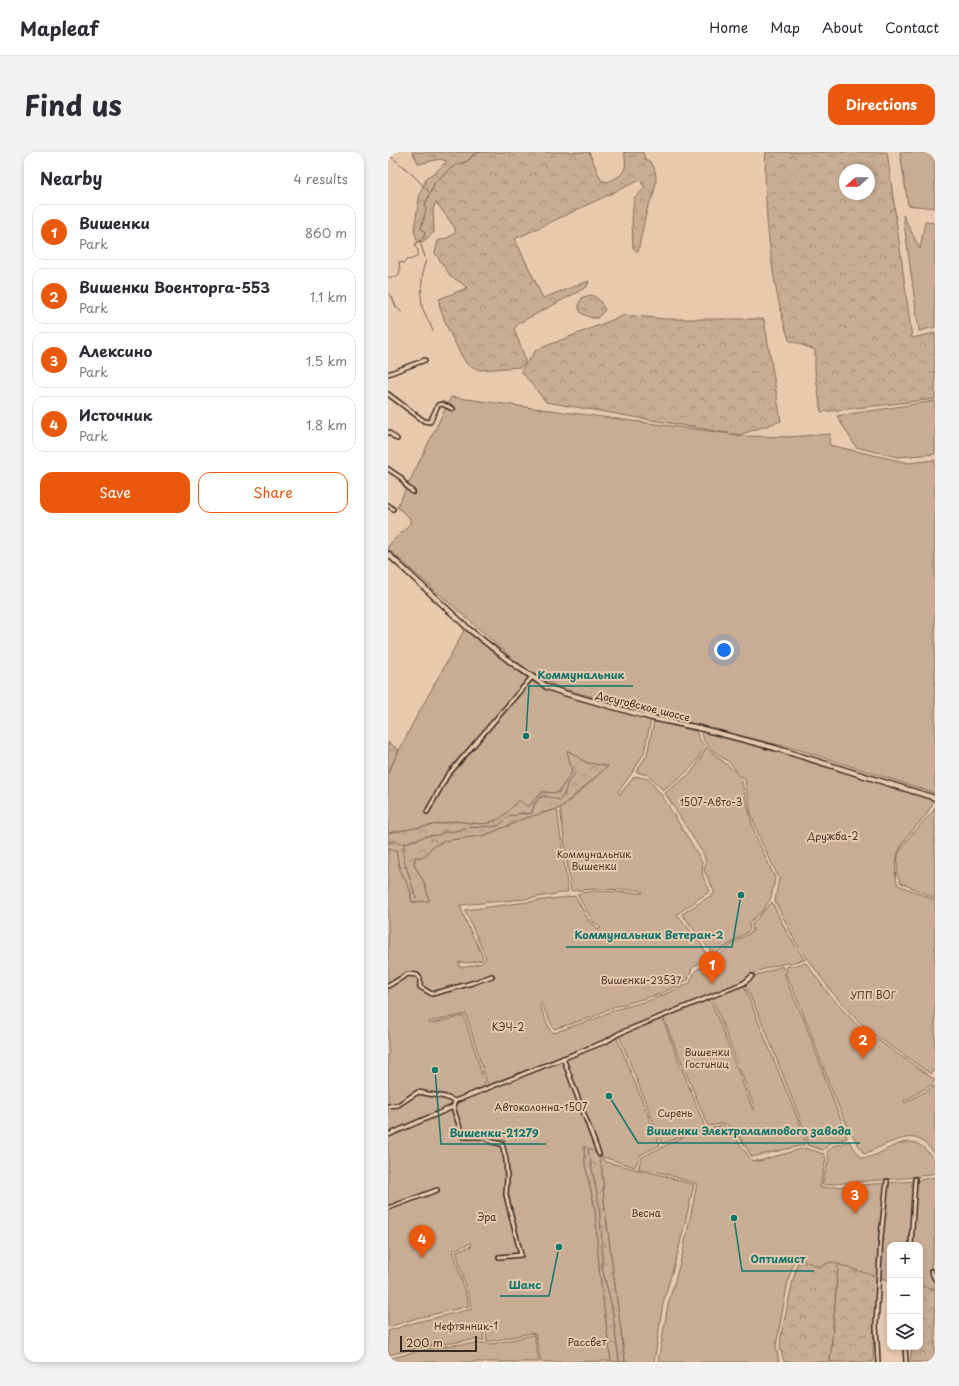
<!DOCTYPE html>
<meta charset="utf-8">
<style>
body{margin:0;font-family:"Playpen Sans",sans-serif;background:#f2f2f3;color:#2b2b33}
.controls{position:absolute;right:12px;bottom:12px;display:grid;overflow:hidden;border-radius:8px;box-shadow:0 2px 6px #0003}
.controls button{width:36px;height:36px;display:grid;place-items:center;padding:0;border:0;border-bottom:1px solid #e1e1e2;background:#fff;color:#2b2b33;font:20px sans-serif}
.compass{position:absolute;left:451px;top:12px;width:36px;height:36px;border-radius:50%;background:#fff;box-shadow:0 2px 6px #0003;rotate:249deg}
.scale{position:absolute;left:12px;bottom:10px;width:77px;box-sizing:border-box;padding-left:4px;border:2px solid #3b2a1e;border-top:0;font-size:11px;line-height:14px;white-space:nowrap;color:#3b2a1e;-webkit-text-stroke:3px #e7caae;paint-order:stroke}
.you{position:absolute;left:336px;top:498px;width:14px;height:14px;margin:-10px;border:3px solid #fff;border-radius:50%;background:#1a73e8;box-shadow:0 0 0 6px #1a73e833}
.badge{display:grid;place-items:center;width:26px;height:26px;border-radius:50%;background:#ea580c;color:#fff;font-size:13px;font-weight:700}
.pin{position:absolute;translate:-50% -33px;filter:drop-shadow(0 1px 2px #0008)}
.pin::after{content:'';position:absolute;top:21px;width:14px;height:12px;background:inherit;clip-path:polygon(0 0,100% 0,50% 100%)}
.list{margin:0;padding:0;list-style:none}
h2{display:flex;justify-content:space-between;align-items:center;height:52px;margin:0;padding:0 16px;font-size:17px}
h2 small{font-size:13px;font-weight:400;color:#7c7c81}
.list li{display:grid;grid-template-columns:26px 1fr auto;gap:12px;align-items:center;box-sizing:border-box;height:56px;margin:0 8px 8px;padding:0 8px;border:1px solid #e1e1e2;border-radius:12px}
.list b{display:block;font-size:15px;white-space:nowrap}
.list p{margin:0;font-size:13px;white-space:nowrap;color:#7c7c81}
.list em{font-size:13px;font-style:normal;color:#7c7c81}
.actions{display:flex;gap:8px;padding:12px 16px}
.actions a{flex:1;padding:9px 0;border:1px solid #ea580c;border-radius:12px;text-align:center;font-size:14px;color:#ea580c}
.actions .main{background:#ea580c;color:#fff}
.icon{flex:none;width:22px;height:22px;fill:none;stroke:currentColor;stroke-width:2;stroke-linecap:round;stroke-linejoin:round}
.map{position:relative;flex:none;width:547px;height:1210px;overflow:hidden;border-radius:12px}
header{display:flex;align-items:center;gap:24px;box-sizing:border-box;height:56px;padding:0 20px;background:#fff;border-bottom:1px solid #e1e1e2}
header strong{font-size:19px}
nav{display:flex;gap:22px;margin-inline-start:auto;font-size:14px}
.intro{display:flex;align-items:center;justify-content:space-between;box-sizing:border-box;height:96px;padding:0 24px}
h1{margin:0;font-size:28px}
.button{padding:10px 18px;border-radius:12px;background:#ea580c;color:#fff;font-size:14px;font-weight:700}
main{display:flex;gap:24px;padding:0 24px}
aside{flex:1;background:#fff;border-radius:12px;box-shadow:0 2px 6px #0003}
.map>svg:first-child{display:block}
.green{fill:#c8ad94;stroke:#826c59}
.forest{fill:url(#forest-crowns);stroke:#826c59;fill-rule:evenodd}
.lines{fill:none;stroke-linecap:round;stroke-linejoin:round}
.stream{stroke:#766250;stroke-width:1}
.minor-casing{stroke:#3b2a1e;stroke-width:6}
.secondary-casing{stroke:#3b2a1e;stroke-width:7}
.minor{stroke:#e7caae;stroke-width:3}
.secondary{stroke:#e7caae;stroke-width:4}
.labels{text-anchor:middle;stroke-width:4;stroke-linejoin:round;paint-order:stroke}
.street-label{font-size:10px;fill:#3b2a1e;stroke:#e7caae}
.park-label{font-size:10px;fill:#49372a;stroke:#e7caae}
.leader{fill:none;stroke:#0f766e;stroke-width:1.5}
.callout-dot{fill:#0f766e;stroke:#e7caae;stroke-width:1.5}
.callout-label{font-size:11px;text-anchor:middle;font-weight:bold;fill:#0f766e;stroke:#e7caae;stroke-width:4;stroke-linejoin:round;paint-order:stroke}
</style>
<header>
<strong>Mapleaf</strong>
<nav><a>Home</a><a>Map</a><a>About</a><a>Contact</a></nav>
</header>
<div class="intro"><h1>Find us</h1><a class="button">Directions</a></div>
<main>
<aside>
<h2>Nearby<small>4 results</small></h2>
<ul class="list">
<li><span class="badge">1</span><div><b>Вишенки</b><p>Park</p></div><em>860 m</em></li>
<li><span class="badge">2</span><div><b>Вишенки Военторга-553</b><p>Park</p></div><em>1.1 km</em></li>
<li><span class="badge">3</span><div><b>Алексино</b><p>Park</p></div><em>1.5 km</em></li>
<li><span class="badge">4</span><div><b>Источник</b><p>Park</p></div><em>1.8 km</em></li>
</ul>
<div class="actions"><a class="main">Save</a><a>Share</a></div>
</aside>
<div class="map">
<svg width="547" height="1210" viewBox="0 0 547 1210">
<defs>
<pattern id="forest-crowns" width="20" height="18" patternUnits="userSpaceOnUse"><rect width="20" height="18" fill="#c8ad94"/><path d="M2 6a3 3 0 1 1 6 0M12 15a3 3 0 1 1 6 0" fill="none" stroke="#a48d78"/></pattern>
</defs>
<rect width="100%" height="100%" fill="#e7caae"/>
<filter id="ink" filterUnits="userSpaceOnUse"><feTurbulence type="fractalNoise" baseFrequency=".025" numOctaves="2"/><feDisplacementMap in="SourceGraphic" scale="8" xChannelSelector="R" yChannelSelector="G"/><feConvolveMatrix kernelMatrix="1 2 1 2 8 2 1 2 1" color-interpolation-filters="sRGB"/></filter>
<g filter="url(#ink)">
<g class="green">
<polygon points="512,0 547,0 547,56 520,53"/>
<polygon points="515,63 532,97 537,70 547,71 547,175 531,179"/>
<polygon points="63,245 358,284 400,285 442,282 441,293 521,311 547,308 547,641 412,598 266,563 170,535 139,519 0,397 0,394 22,372 22,366 9,355"/>
<polygon points="547,249 547,302 509,305 468,295 449,264"/>
<path d="M78 475 140 527 173 543 263 567 256 601 244 621 230 640 232 642 247 624 260 627 273 642 311 704 315 713C312 723 318 731 322 739L289 762 313 792 320 805 304 816 300 828 272 842 222 856 205 865 166 877 153 851 151 852 162 878 166 881 182 875 207 867 223 859 266 847 302 831 307 819 328 806 344 792 365 779 364 772 384 750 399 781 417 808C394 812 372 814 354 830L231 880 223 885 100 934 78 862 41 870 42 872 76 864 98 935 68 947 30 938 10 952H0V902L2 900 0 899V836L20 824H27L30 827V834L36 840 45 844 85 833 107 824 105 822 81 832 45 841 33 832 32 825 30 822 20 821 0 833V697L8 699 12 717 22 738 24 750 41 749 37 732 26 713 27 705H36L44 695 55 689 97 683 127 671 130 668 169 657 180 740 137 747 72 753C77 771 87 787 95 805L94 808 81 811 71 810V815H79L94 811 98 806 77 758 187 744 202 771 207 773 210 778 213 776 208 771 205 770 189 742 206 739 255 741 253 738 206 737 183 739 172 656 186 645 220 614 199 611 180 599 184 620 170 641 154 640 140 655 118 661 112 667 97 672 81 671 68 669 0 681V621L25 571Z"/>
<polygon points="266,569 308,579 312,588 316,593 310,607 301,618 275,638 260,623 248,620 259,603"/>
<path d="M314 580 403 602 442 613 546 648C537 673 511 682 508 711 507 720 507 725 510 733L547 748V916L543 922 487 883 468 867 443 839 407 789 387 749 391 726 373 689 363 662 357 628 341 610 324 598 316 589Z"/>
<polygon points="318,595 344,617 353,626 364,672 369,687 387,726 383,746 375,758 361,771 362,778 326,803 294,762 327,741 316,718 318,712 316,703 277,641 303,621 312,608"/>
<polygon points="547,655 547,746 513,731 509,722 510,702 519,688 546,658"/>
<path d="M418 811 440 841 471 875 547 928 545 932 516 949 517 951 547 934V1002C542 996 535 988 527 986 514 983 488 997 476 1002 453 968 440 928 426 890 418 866 408 844 398 822V815Z"/>
<polygon points="394,814 399,830 416,868 448,956 456,974 459,986 443,991 435,998 419,993 419,985 379,882 357,832 364,825"/>
<polygon points="356,834 417,985 416,993 364,1005 350,983 337,971 320,974 275,865 322,846 365,958 367,957 324,845"/>
<polygon points="274,866 317,975 274,992 231,883"/>
<polygon points="229,886 272,993 252,1003 247,1015 215,1005 212,1002 176,907"/>
<path d="M174 909 210 1002 218 1010 273 1023 306 1033 290 1100 275 1151 266 1210H237L216 1050 214 1017 196 994 197 1012 207 1057 211 1116 223 1209 153 1210 147 1182 143 1181 104 1189H99L97 1173H94L96 1188H83L35 1195 0 1203V1179L29 1170 84 1157 68 1099 84 1094 83 1091 65 1098 81 1154 29 1166 0 1175V1058L52 1038 50 1036 0 1054V984L63 957 74 986 96 987C101 991 106 991 112 994L117 1010 116 1040 132 1101 109 1104 110 1106 135 1104 119 1041 120 1009 116 993 117 988 104 989 97 983 75 984 66 954 69 949Z"/>
<polygon points="29,941 56,945 65,950 62,955 30,967 0,981 0,955 11,954"/>
<polygon points="336,973 347,985 363,1008 371,1009 417,996 436,1002 438,1007 432,1036 527,1029 547,1025 547,1088 542,1119 547,1129 547,1137 532,1134 532,1093 502,1093 502,1128 431,1115 407,1104 400,1129 388,1194 391,1210 270,1210 280,1153 295,1100 309,1032 275,1021 250,1016 254,1005 289,988 305,981"/>
<path d="M461 989 473 1006C495 1007 517 975 539 999 547 1007 547 1009 547 1021L527 1025 434 1033 441 1007 439 1000 445 994Z"/>
<polygon points="145,1183 146,1184 151,1210 5,1210 4,1206 35,1198 65,1193 94,1191 104,1192"/>
</g>
<g class="forest">
<path d="M24 0H201L213 28 219 30C236 24 240 17 236 0H255L257 7C271 12 269 31 265 43 264 47 261 50 260 54 256 69 253 85 250 100L245 96 244 66 246 46 257 36 252 28 127 87 155 146 201 129 199 135 131 171 126 177 137 206V212L133 215 91 218 79 212 73 203 60 177 52 156 51 147 79 136 72 130 63 125 47 101 50 89 61 85 67 81V76L48 50 45 57 46 80 35 90 29 89 26 78 32 41 39 25 48 20 59 9 52 7 31 12Z"/>
<path d="M378 0H499L524 186 547 181V247L433 260 427 218V198L401 188C388 148 383 110 379 68 378 45 376 23 378 0ZM457 18H481V42H457Z"/>
<path d="M203 143C211 145 213 151 217 158L209 166H204L194 162 191 157V151L195 145Z"/>
<polygon points="237,163 277,167 376,167 393,269 351,283 158,250 133,219 148,198"/>
<polygon points="0,590 11,598 0,621"/>
<polygon points="179,598 199,611 220,614 172,656 131,668 127,671 97,683 55,689 44,695 36,705 27,705 26,713 37,732 41,749 24,750 22,738 12,717 8,699 0,697 0,681 68,669 81,671 97,672 112,667 131,648 140,655 154,640 170,641 184,620"/>
<polygon points="196,994 210,1002 214,1017 216,1050 237,1210 223,1209 211,1116 207,1057 197,1012"/>
<polygon points="411,1106 431,1115 443,1110 490,1125 486,1173 485,1210 396,1210 392,1195 393,1184 405,1128"/>
<polygon points="533,1134 547,1137 547,1210 522,1210 524,1195 532,1195"/>
</g>
<g class="lines">
<g class="stream">
<polyline points="0,3 6,7 24,22 41,40"/>
<polyline points="32,90 38,108 35,117 33,143 34,155 45,179"/>
<polyline points="0,125 9,125 12,122 11,110 16,111 19,107 21,108 29,105 30,98 27,95 27,92 35,87 37,80 33,76 38,58 37,53 47,30 62,17 70,12 80,9 86,2 93,0"/>
<polyline points="0,142 4,145 8,155 15,161"/>
<path d="M0 689 3 691 7 689 10 691 13 690 15 692 39 684 51 683 56 680 68 679 75 676 110 674 123 663 127 664 131 661 137 662 144 661 146 653 151 646 157 644 172 648C178 643 177 639 179 632 181 628 185 626 187 621"/>
<polyline points="16,693 15,702 17,711 28,746"/>
<polyline points="200,998 201,1003"/>
<polyline points="202,1007 211,1052 214,1091 214,1116 224,1155 231,1209"/>
<polyline points="442,1210 450,1114"/>
</g>
<defs>
<g id="minor">
<polyline points="0,222 37,208"/>
<polyline points="0,242 36,269 42,270 50,253 54,252 65,257"/>
<polyline points="0,280 9,287"/>
<polyline points="0,317 12,325 19,335 25,340"/>
<polyline points="0,353 5,357"/>
<polyline points="39,660 59,624 144,525"/>
<polyline points="0,834 20,822 29,823 32,826 32,835 44,842 84,831 104,824"/>
<polyline points="175,906 211,1002"/>
<polyline points="0,954 10,953 30,940 57,945 67,949"/>
<polyline points="0,983 65,955"/>
<polyline points="0,1056 49,1038"/>
<polyline points="523,1093 527,1027"/>
<polyline points="111,1105 133,1103 118,1043 119,1026 118,1007 114,992 104,990 95,985 75,985 65,955 67,949 219,889 230,882 356,831 364,824"/>
<polyline points="543,1119 547,1127"/>
<polyline points="517,1195 518,1210"/>
<polyline points="490,1210 488,1173 493,1084 499,1029"/>
</g>
<polyline id="secondary" points="0,402 82,478 120,508 159,535 176,541 264,566 311,576 387,596 547,646"/>
</defs>
<use href="#minor" class="minor-casing"/>
<use href="#secondary" class="secondary-casing"/>
<use href="#minor" class="minor"/>
<use href="#secondary" class="secondary"/>
</g>
</g>
<g class="labels">
<g class="street-label">
<text transform="translate(255 554) rotate(14)" y="4">Досуговское шоссе</text>
</g>
<g class="park-label">
<text x="323" y="654">1507-Авто-3</text>
<text x="445" y="688">Дружба-2</text>
<text x="206" y="706">Коммунальник<tspan x="206" dy="12">Вишенки</tspan></text>
<text x="253" y="832">Вишенки-23537</text>
<text x="485" y="847">УПП ВОГ</text>
<text x="120" y="879">КЭЧ-2</text>
<text x="319" y="904">Вишенки<tspan x="319" dy="12">Гостиниц</tspan></text>
<text x="153" y="959">Автоколонна-1507</text>
<text x="287" y="965">Сирень</text>
<text x="258" y="1065">Весна</text>
<text x="99" y="1069">Эра</text>
<text x="78" y="1178">Нефтянник-1</text>
<text x="199" y="1194">Рассвет</text>
</g>
</g>
<path class="leader" d="M138 584L141 534H245M353 743L344 795H178M221 944L250 991H472M47 918L53 992H158M346 1066L354 1119H426M171 1095L161 1144H112"/>
<g class="callout-dot">
<circle cx="138" cy="584" r="4"/>
<circle cx="353" cy="743" r="4"/>
<circle cx="221" cy="944" r="4"/>
<circle cx="47" cy="918" r="4"/>
<circle cx="346" cy="1066" r="4"/>
<circle cx="171" cy="1095" r="4"/>
</g>
<g class="callout-label">
<text x="193" y="527">Коммунальник</text>
<text x="261" y="787">Коммунальник Ветеран-2</text>
<text x="361" y="983">Вишенки Электролампового завода</text>
<text x="106" y="985">Вишенки-21279</text>
<text x="390" y="1111">Оптимист</text>
<text x="137" y="1137">Шанс</text>
</g>
</svg>
<div class="controls">
<button>+</button>
<button>−</button>
<button><svg class="icon" aria-label="layers" viewBox="0 0 24 24"><path d="M12 4l9 5-9 5-9-5zM3 14l9 5 9-5"/></svg></button>
</div>
<svg class="compass" viewBox="-18 -18 36 36"><path d="M0-13l5 13h-10z" fill="#e53935"/><path d="M0 13l5-13h-10z" fill="#7c7c81"/></svg>
<div class="scale">200 m</div>
<div class="you"></div>
<div class="pin badge" style="left:324px;top:832px">1</div>
<div class="pin badge" style="left:475px;top:907px">2</div>
<div class="pin badge" style="left:467px;top:1062px">3</div>
<div class="pin badge" style="left:34px;top:1106px">4</div>
</div>
</main>
